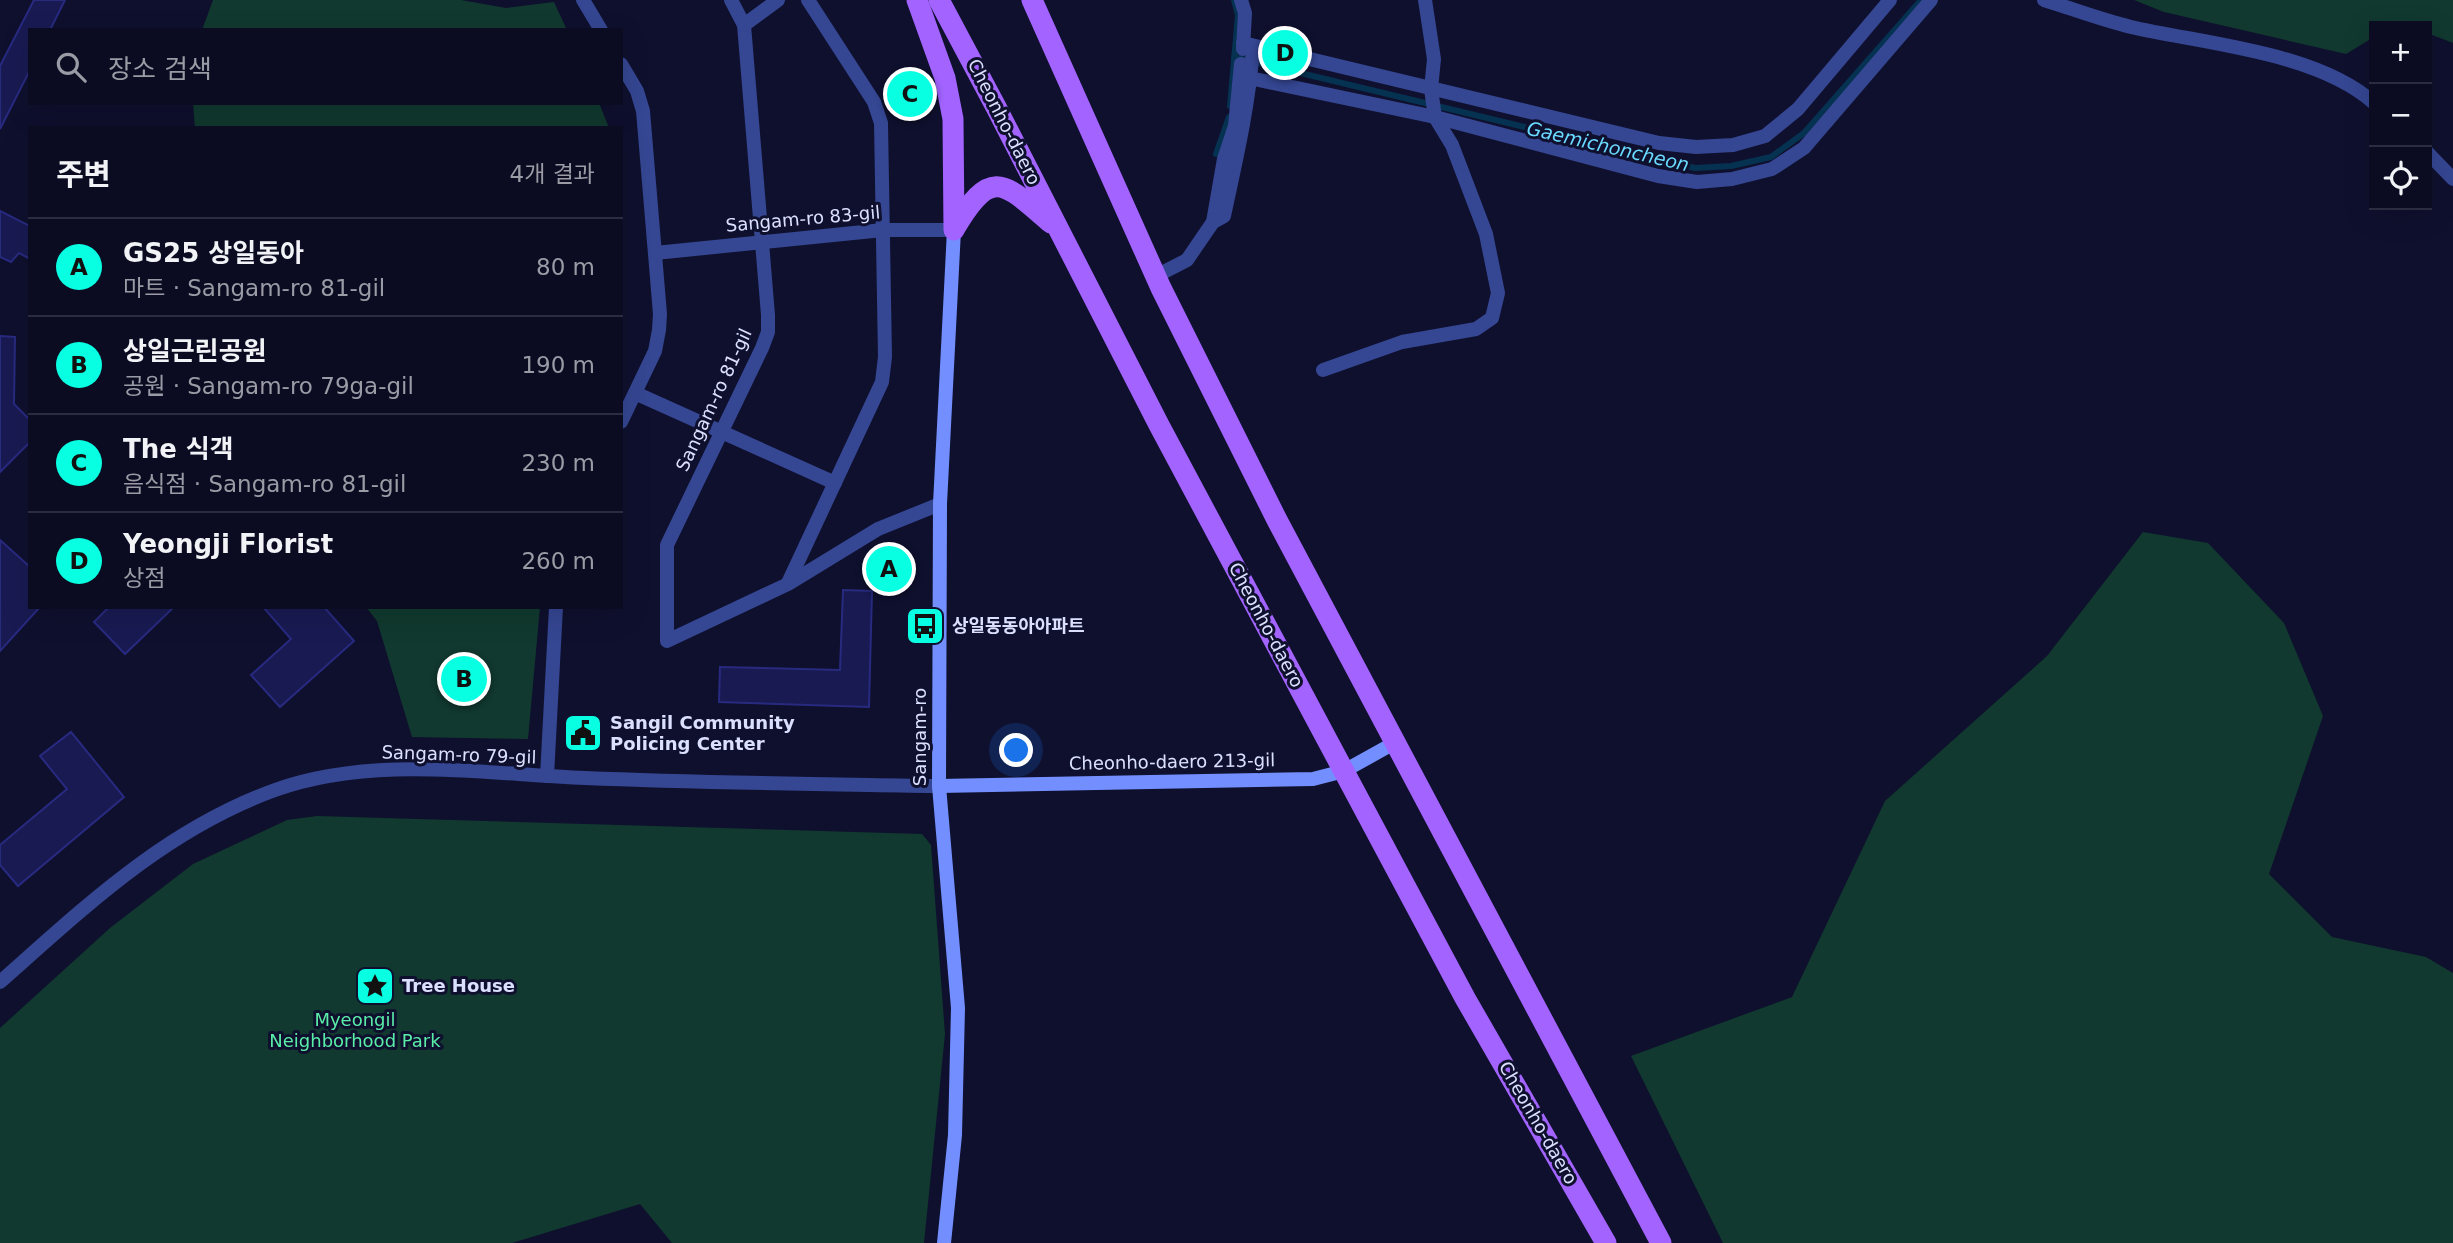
<!DOCTYPE html>
<html lang="ko">
<meta charset="utf-8">
<style>
body{margin:0;font-family:"DejaVu Sans","Noto Sans KR",sans-serif;background:#14152a;color:#f1f3f6}
.controls{position:absolute;right:21px;top:21px;display:grid;overflow:hidden;border-radius:0px;box-shadow:0 7px 28px #0002}
.controls button{width:63px;height:63px;display:grid;place-items:center;padding:0;border:0;border-bottom:2px solid #2b2c40;background:#0b0c22;color:#f1f3f6;font:35px sans-serif}
.you{position:absolute;left:1017px;top:751px;width:24px;height:24px;margin:-18px;border:5px solid #fff;border-radius:50%;background:#1a73e8;box-shadow:0 0 0 10px #1a73e833}
.badge{display:grid;place-items:center;width:46px;height:46px;border-radius:50%;background:#08ffe1;color:#111;font-size:23px;font-weight:700}
.pin{position:absolute;translate:-50% -50%;border:4px solid #fff;box-shadow:0 2px 7px #0006}
.list{margin:0;padding:0;list-style:none}
h2{display:flex;justify-content:space-between;align-items:center;height:91px;margin:0;padding:0 28px;font-size:30px}
h2 small{font-size:23px;font-weight:400;color:#9a9ba5}
.list li{display:grid;grid-template-columns:46px 1fr auto;gap:21px;align-items:center;box-sizing:border-box;height:98px;padding:0 28px;border-top:2px solid #2b2c40}
.list b{display:block;font-size:26px;white-space:nowrap}
.list p{margin:0;font-size:23px;white-space:nowrap;color:#9a9ba5}
.list em{font-size:23px;font-style:normal;color:#9a9ba5}
.icon{flex:none;width:38px;height:38px;fill:none;stroke:currentColor;stroke-width:2;stroke-linecap:round;stroke-linejoin:round}
.map{position:relative;flex:none;width:2453px;height:1243px;overflow:hidden}
.search{position:absolute;background:#0b0c22;box-shadow:0 7px 28px #0002;left:28px;top:28px;width:595px;height:77px;display:flex;align-items:center;gap:18px;box-sizing:border-box;padding:0 24px;border-radius:0px;color:#9a9ba5;font-size:26px}
.panel{position:absolute;background:#0b0c22;box-shadow:0 7px 28px #0002;left:28px;top:126px;width:595px;height:483px;border-radius:0px}
.map>svg:first-child{display:block}
.green{fill:#11392f}
.lines{fill:none;stroke-linecap:round;stroke-linejoin:round}
.stream{stroke:#053251;stroke-width:6}
.building{fill:#191a52;stroke:#282a80;stroke-width:2}
.street{stroke:#354692;stroke-width:14}
.secondary{stroke:#738fff;stroke-width:14}
.primary{stroke:#a263ff;stroke-width:21}
.labels{text-anchor:middle;stroke-width:6;stroke-linejoin:round;paint-order:stroke}
.street-label{font-size:18px;fill:#dce0ff;stroke:#0f102e}
.poi-label{font-size:18px;font-weight:bold;fill:#dce0ff;stroke:#0f102e;text-anchor:start}
.park-label{font-size:18px;fill:#5aeda8;stroke:#0f102e}
.water-label{font-size:19px;font-style:italic;fill:#6adbff;stroke:#0f102e}
</style>
<div class="map">
<svg width="2453" height="1243" viewBox="0 0 2453 1243">
<rect width="100%" height="100%" fill="#0f102e"/>
<g class="green">
<polygon points="213,0 461,0 506,8 554,2 567,30 202,30"/>
<polygon points="2134,0 2453,0 2453,43 2427,33 2427,26 2410,26 2400,22 2393,26 2374,26 2374,37 2346,54 2164,12"/>
<polygon points="193,103 599,103 609,128 195,128"/>
<polygon points="2143,532 2208,543 2284,623 2323,716 2269,874 2332,937 2426,957 2453,973 2453,1243 1723,1243 1631,1056 1792,997 1885,801 2047,656"/>
<polygon points="366,607 540,607 528,739 412,737 377,621"/>
<polygon points="317,816 922,834 931,845 945,1034 924,1243 672,1243 640,1204 512,1243 0,1243 0,1028 110,928 193,864 287,820"/>
</g>
<g class="lines">
<g class="stream">
<polyline points="1234,57 1695,168 1731,166 1771,157 1804,133 1921,0"/>
<polyline points="1230,106 1238,15 1234,0"/>
<polyline points="1216,154 1229,117"/>
</g>
</g>
<g class="building">
<polygon points="34,0 65,0 50,30 30,30 30,70 0,129 0,66"/>
<polygon points="0,211 30,226 30,259 19,253 11,262 0,257"/>
<polygon points="0,336 15,337 14,404 30,420 30,442 0,472"/>
<polygon points="0,540 30,567 30,607 40,607 0,651"/>
<polygon points="843,590 872,591 869,707 719,702 720,667 840,670"/>
<polygon points="109,607 174,607 125,654 94,622"/>
<polygon points="263,607 324,607 354,641 280,707 251,675 291,639"/>
<polygon points="71,732 124,797 18,886 0,865 0,845 67,789 40,756"/>
</g>
<g class="lines">
<g class="street">
<polyline points="583,0 601,30"/>
<polyline points="731,0 744,25 768,315 768,332 762,348 667,545 667,641 788,584 878,529 940,504"/>
<polyline points="1241,0 1245,13 1243,49"/>
<path d="M2044 0C2073 9 2102 20 2131 27 2205 44 2317 52 2374 103"/>
<polyline points="744,25 778,0"/>
<polyline points="1243,43 1659,143 1696,147 1733,145 1765,136 1798,109 1890,0"/>
<polyline points="621,64 637,91 643,111 660,314 659,330 655,351 621,422"/>
<polyline points="1240,76 1435,117 1658,176 1697,182 1732,179 1772,169 1804,148 1931,0"/>
<polyline points="2427,152 2453,179"/>
<polyline points="1213,222 1224,159 1235,126 1241,64"/>
<polyline points="655,253 883,230 954,230"/>
<path d="M1156 276 1187 260 1213 222 1224 216C1236 160 1249 105 1253 48"/>
<polyline points="1323,370 1402,342 1476,329 1492,318 1498,293 1486,234 1452,145 1435,117 1431,89 1434,59 1425,0"/>
<polyline points="635,393 835,483"/>
<polyline points="788,583 882,382 885,357 881,123 874,102 808,0"/>
<polyline points="547,776 556,607"/>
<path d="M0 982C86 906 165 830 275 790 374 755 483 774 585 778 703 783 821 784 939 786"/>
</g>
<g class="secondary">
<polyline points="939,786 1313,779 1344,771 1396,742"/>
<polyline points="944,1243 955,1135 958,1008 939,786 940,504 954,230"/>
</g>
<g class="primary">
<polyline points="917,0 945,78 953,119 954,230"/>
<polyline points="939,0 997,109 1159,425 1465,998 1606,1243"/>
<polyline points="1032,0 1161,288 1277,520 1661,1243"/>
<path d="M955 228C992 165 1004 183 1051 223"/>
</g>
</g>
<defs>
<symbol id="bus-square" viewBox="-11 -11 22 22"><rect x="-9" y="-9" width="18" height="18" rx="4" fill="#08ffe1" stroke="#0f102e"/><path d="M-5-6H5V4H4V6H2V4H-2V6H-4V4H-5ZM-3.5-4V0h7V-4ZM-3.5 1.2v1.5H-2V1.2ZM2 1.2v1.5H3.5V1.2Z" fill="#111"/></symbol>
<symbol id="civic-square" viewBox="-11 -11 22 22"><rect x="-9" y="-9" width="18" height="18" rx="4" fill="#08ffe1" stroke="#0f102e"/><path d="M-.6-6.5H3V-4.5H.6V-3L4-1V1h2V6H-6V1h2V-1L-.6-3ZM-1.2 2.5V6h2.4V2.5Z" fill="#111"/></symbol>
<symbol id="sight-square" viewBox="-11 -11 22 22"><rect x="-9" y="-9" width="18" height="18" rx="4" fill="#08ffe1" stroke="#0f102e"/><path d="M0-6L1.8-2.2L6-1.7L2.9 1.2L3.7 5.4L0 3.3L-3.7 5.4L-2.9 1.2L-6-1.7L-1.8-2.2Z" fill="#111"/></symbol>
</defs>
<g fill-rule="evenodd">
<use href="#bus-square" x="903" y="604" width="44" height="44"/>
<use href="#civic-square" x="561" y="711" width="44" height="44"/>
<use href="#sight-square" x="353" y="964" width="44" height="44"/>
</g>
<g class="labels">
<g class="street-label">
<text transform="translate(1004 122) rotate(63)" y="6">Cheonho-daero</text>
<text transform="translate(803 219) rotate(-5)" y="6">Sangam-ro 83-gil</text>
<text transform="translate(714 400) rotate(-65)" y="6">Sangam-ro 81-gil</text>
<text transform="translate(1266 625) rotate(62)" y="6">Cheonho-daero</text>
<text transform="translate(920 737) rotate(-90)" y="6">Sangam-ro</text>
<text transform="translate(459 755) rotate(2)" y="6">Sangam-ro 79-gil</text>
<text transform="translate(1172 762) rotate(-1)" y="6">Cheonho-daero 213-gil</text>
<text transform="translate(1538 1123) rotate(60)" y="6">Cheonho-daero</text>
</g>
<g class="poi-label">
<text x="952" y="632">상일동동아아파트</text>
<text x="610" y="729">Sangil Community<tspan x="610" dy="21">Policing Center</tspan></text>
<text x="402" y="992">Tree House</text>
</g>
<g class="park-label">
<text x="355" y="1026">Myeongil<tspan x="355" dy="21">Neighborhood Park</tspan></text>
</g>
<g class="water-label">
<text transform="translate(1608 146) rotate(13)" y="7">Gaemichoncheon</text>
</g>
</g>
</svg>
<div class="controls">
<button>+</button>
<button>−</button>
<button><svg class="icon" aria-label="locate" viewBox="0 0 24 24"><circle cx="12" cy="12" r="6"/><path d="M12 2v4M12 18v4M2 12h4M18 12h4"/></svg></button>
</div>
<div class="you"></div>
<div class="pin badge" style="left:889px;top:569px">A</div>
<div class="pin badge" style="left:464px;top:679px">B</div>
<div class="pin badge" style="left:910px;top:94px">C</div>
<div class="pin badge" style="left:1285px;top:53px">D</div>
<div class="search"><svg class="icon" aria-label="search" viewBox="0 0 24 24"><circle cx="10" cy="10" r="6"/><path d="M15 15l6 6"/></svg>장소 검색</div>
<section class="panel">
<h2>주변<small>4개 결과</small></h2>
<ul class="list">
<li><span class="badge">A</span><div><b>GS25 상일동아</b><p>마트 · Sangam-ro 81-gil</p></div><em>80 m</em></li>
<li><span class="badge">B</span><div><b>상일근린공원</b><p>공원 · Sangam-ro 79ga-gil</p></div><em>190 m</em></li>
<li><span class="badge">C</span><div><b>The 식객</b><p>음식점 · Sangam-ro 81-gil</p></div><em>230 m</em></li>
<li><span class="badge">D</span><div><b>Yeongji Florist</b><p>상점</p></div><em>260 m</em></li>
</ul>
</section>
</div>
